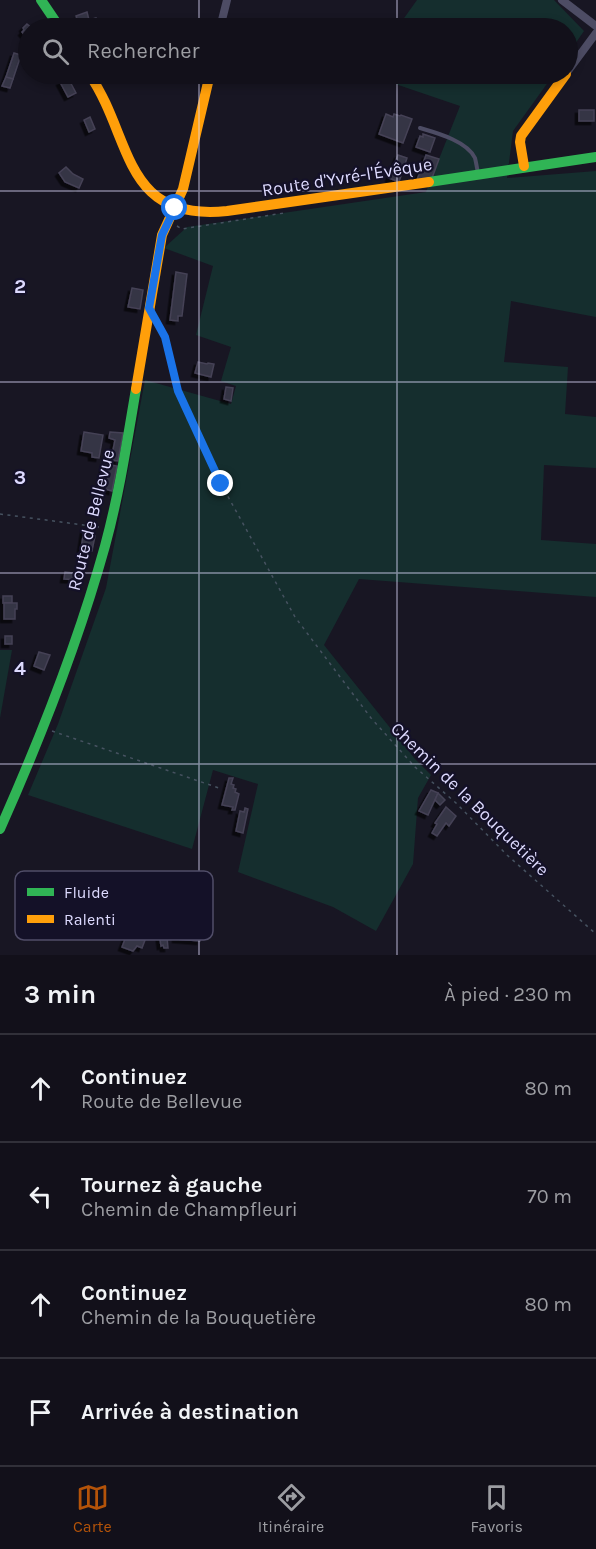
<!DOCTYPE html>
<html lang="fr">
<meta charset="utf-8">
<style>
body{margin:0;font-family:Karla,sans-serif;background:#1b1923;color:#f1f3f6}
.stop{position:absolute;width:18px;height:18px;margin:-14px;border:4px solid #1a73e8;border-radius:50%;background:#fff}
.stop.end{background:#1a73e8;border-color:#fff;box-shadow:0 2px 6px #0008}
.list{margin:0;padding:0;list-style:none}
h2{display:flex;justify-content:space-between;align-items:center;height:78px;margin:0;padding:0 24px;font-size:26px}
h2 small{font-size:20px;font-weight:400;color:#9c9da2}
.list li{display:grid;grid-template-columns:39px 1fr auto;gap:18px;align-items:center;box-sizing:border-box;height:108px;padding:0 24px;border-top:2px solid #313039}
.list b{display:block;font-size:22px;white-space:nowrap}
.list p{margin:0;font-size:20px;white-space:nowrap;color:#9c9da2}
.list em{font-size:20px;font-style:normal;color:#9c9da2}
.icon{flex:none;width:33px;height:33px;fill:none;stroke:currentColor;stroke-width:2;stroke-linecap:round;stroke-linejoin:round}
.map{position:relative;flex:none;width:596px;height:955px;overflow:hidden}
.search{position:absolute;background:#12101a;box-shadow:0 3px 9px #0003;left:18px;right:18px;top:18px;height:66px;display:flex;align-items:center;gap:15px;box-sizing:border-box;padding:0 21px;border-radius:33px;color:#9c9da2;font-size:22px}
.sheet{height:510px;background:#12101a}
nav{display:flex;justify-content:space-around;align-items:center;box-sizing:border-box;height:84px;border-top:2px solid #313039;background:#12101a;font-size:16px;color:#9c9da2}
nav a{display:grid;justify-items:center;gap:3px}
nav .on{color:#b45309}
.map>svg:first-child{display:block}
.green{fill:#152e2e}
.building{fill:#363445;stroke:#454256;stroke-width:1.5;filter:url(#shadow)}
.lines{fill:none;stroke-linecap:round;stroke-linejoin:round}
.path{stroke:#465260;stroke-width:1.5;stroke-dasharray:3 4.5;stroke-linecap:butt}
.lane{stroke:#4d4c64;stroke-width:4}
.street{stroke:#4d4c64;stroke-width:8}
.fast{stroke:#30b455;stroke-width:10}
.slow{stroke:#ff9f0a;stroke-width:10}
.route{stroke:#1a73e8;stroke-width:8}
.grid{fill:none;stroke:#dddafe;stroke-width:1.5;stroke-opacity:0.55}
.labels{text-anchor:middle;stroke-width:4.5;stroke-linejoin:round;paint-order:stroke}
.street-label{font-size:18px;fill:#dddafe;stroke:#141128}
.key{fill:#141128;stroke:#504d68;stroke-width:1.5}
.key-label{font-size:16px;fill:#dddafe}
.grid-label{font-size:20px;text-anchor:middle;font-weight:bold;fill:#dddafe;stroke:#141128;stroke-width:4.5;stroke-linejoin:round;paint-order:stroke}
</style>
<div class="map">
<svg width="596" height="955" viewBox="0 0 596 955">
<defs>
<filter id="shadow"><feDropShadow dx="-3.5" dy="3.5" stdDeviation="0" flood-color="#0009"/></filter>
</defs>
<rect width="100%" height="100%" fill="#181623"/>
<g class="green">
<polygon points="417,0 554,0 584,31 568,54 568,28 397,28"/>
<polygon points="366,74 554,74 513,131 507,178 596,171 596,317 511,301 504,362 568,367 565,414 596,417 596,468 544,465 541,540 596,544 596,597 359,579 324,645 415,759 431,775 418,798 413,864 376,931 333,907 238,872 258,784 213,770 192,849 28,795 58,724 106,588 145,380 231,404 236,386 221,381 231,347 196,335 213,266 164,248 187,227 426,192 460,106"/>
<polygon points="0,650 12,650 0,718"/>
</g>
<g class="building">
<polygon points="87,12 89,20 96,18 98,25 96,26 97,28 80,28 76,16"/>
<polygon points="27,24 32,28 28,28 28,39 22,32 24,30 23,28"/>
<polygon points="14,53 21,55 13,79 6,77"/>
<polygon points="6,77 13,79 10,88 2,86"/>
<polygon points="68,78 76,93 68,97 60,82"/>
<rect x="579" y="110" width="15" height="11"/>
<polygon points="386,114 393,117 394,114 400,116 401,115 412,119 403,143 379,134"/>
<polygon points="90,117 95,129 89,132 84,120"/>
<polygon points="423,134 435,138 430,152 416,147 420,136 423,137"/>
<polygon points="398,155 407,158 399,182 389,178"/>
<polygon points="426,155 439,159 432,178 417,180"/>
<polygon points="66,167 73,174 83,179 79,188 65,182 59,173"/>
<polygon points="176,272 187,274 182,316 178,316 178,321 170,320"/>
<polygon points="132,288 143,290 140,309 128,307"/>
<polygon points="198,362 207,364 208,363 214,364 211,377 195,373"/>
<polygon points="226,387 233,388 231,401 224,399"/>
<polygon points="84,432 103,435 99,458 92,457 92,453 81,451"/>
<polygon points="110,432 123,433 118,461 111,460 115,440 109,438"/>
<polygon points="104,464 117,466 112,491 105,489 104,492 99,492"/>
<polygon points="84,530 92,531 92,536 95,536 92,551 81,549"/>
<polygon points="65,572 80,574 79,580 64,579"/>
<rect x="3" y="596" width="9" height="7"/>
<polygon points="4,603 17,603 17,609 15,609 15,619 4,619"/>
<rect x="5" y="636" width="7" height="8"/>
<polygon points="39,652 50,655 44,670 34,666"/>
<polygon points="229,778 233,778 231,784 234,785 233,788 236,789 235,792 239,794 235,810 232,810 233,807 222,805"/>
<polygon points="431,790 438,793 428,815 419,811"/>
<polygon points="438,793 445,800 440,805 435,800"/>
<polygon points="446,807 456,816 449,826 446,823 437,836 432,833 437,824 435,823"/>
<polygon points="245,808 248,809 243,833 236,831 240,811 244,812"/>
<polygon points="130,926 136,928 134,935 138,937 139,932 144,933 143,938 141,938 145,940 142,948 137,946 133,951 122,947"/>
<polygon points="158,926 166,926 168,948 164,948 163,945 161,946"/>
<polygon points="176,931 201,933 200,941 176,939"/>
</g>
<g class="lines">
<g class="path">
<polyline points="177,226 182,229 284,213"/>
<polyline points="157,324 165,337 178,391 221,484 295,617 371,718 415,767 456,803 507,855 596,934"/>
<polyline points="0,514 99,527"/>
<polyline points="52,731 219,788"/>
</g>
<path class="lane" d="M420 128C437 133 467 141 475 158 476 162 477 168 478 173"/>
<g class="street">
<polyline points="562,0 596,26"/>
<polyline points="220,28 227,0"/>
<polyline points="568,71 596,33"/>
</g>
<g class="fast">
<polyline points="41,0 60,28"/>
<polyline points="429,182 596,157"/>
<path d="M0 829C41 737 78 643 105 546 119 495 127 442 136 389"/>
</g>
<g class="slow">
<path d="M89 74C133 137 121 222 227 211L429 182"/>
<polyline points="524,166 520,142 521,136 566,74"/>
<polyline points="136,389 162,235 183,189 210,74"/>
</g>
</g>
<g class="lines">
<polyline class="route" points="175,208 162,235 149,308 165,337 178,391 221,484"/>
</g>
<path class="grid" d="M199 0V28M397 0V28M199 74V955M397 74V955M0 191H596M0 382H596M0 573H596M0 764H596"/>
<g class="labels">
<g class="street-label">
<text transform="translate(347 177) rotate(-9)" y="6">Route d'Yvré-l'Évêque</text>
<text transform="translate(91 520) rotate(-76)" y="6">Route de Bellevue</text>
<text transform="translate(470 799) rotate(44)" y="6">Chemin de la Bouquetière</text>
</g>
</g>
<rect x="15" y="871" width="198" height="69" rx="9" class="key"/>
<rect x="27" y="888" width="27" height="8" fill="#30b455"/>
<rect x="27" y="915" width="27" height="8" fill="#ff9f0a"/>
<g class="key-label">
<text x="64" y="898">Fluide</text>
<text x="64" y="925">Ralenti</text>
</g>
<g class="grid-label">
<text x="20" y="293">2</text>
<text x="20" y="484">3</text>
<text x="20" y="675">4</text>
</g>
</svg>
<div class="stop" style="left:175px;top:208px"></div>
<div class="stop end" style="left:221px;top:484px"></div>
<div class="search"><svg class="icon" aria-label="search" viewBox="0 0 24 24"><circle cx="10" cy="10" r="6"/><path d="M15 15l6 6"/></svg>Rechercher</div>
</div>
<section class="sheet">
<h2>3 min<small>À pied · 230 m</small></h2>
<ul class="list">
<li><svg class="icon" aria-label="ahead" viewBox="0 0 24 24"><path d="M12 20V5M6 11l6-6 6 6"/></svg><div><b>Continuez</b><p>Route de Bellevue</p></div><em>80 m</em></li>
<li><svg class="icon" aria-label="left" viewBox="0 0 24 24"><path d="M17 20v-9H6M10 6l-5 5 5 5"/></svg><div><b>Tournez à gauche</b><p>Chemin de Champfleuri</p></div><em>70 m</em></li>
<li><svg class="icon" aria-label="ahead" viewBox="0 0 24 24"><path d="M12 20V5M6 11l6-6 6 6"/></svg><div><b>Continuez</b><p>Chemin de la Bouquetière</p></div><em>80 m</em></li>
<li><svg class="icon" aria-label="arrive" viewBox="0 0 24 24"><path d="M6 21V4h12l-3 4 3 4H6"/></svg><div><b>Arrivée à destination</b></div></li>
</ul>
</section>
<nav>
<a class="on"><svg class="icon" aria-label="map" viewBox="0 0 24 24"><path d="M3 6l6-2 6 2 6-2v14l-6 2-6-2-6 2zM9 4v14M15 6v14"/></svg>Carte</a>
<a><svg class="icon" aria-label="directions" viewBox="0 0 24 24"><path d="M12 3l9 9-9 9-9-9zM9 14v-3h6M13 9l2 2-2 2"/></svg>Itinéraire</a>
<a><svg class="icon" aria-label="saved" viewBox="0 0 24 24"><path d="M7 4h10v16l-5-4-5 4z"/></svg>Favoris</a>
</nav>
